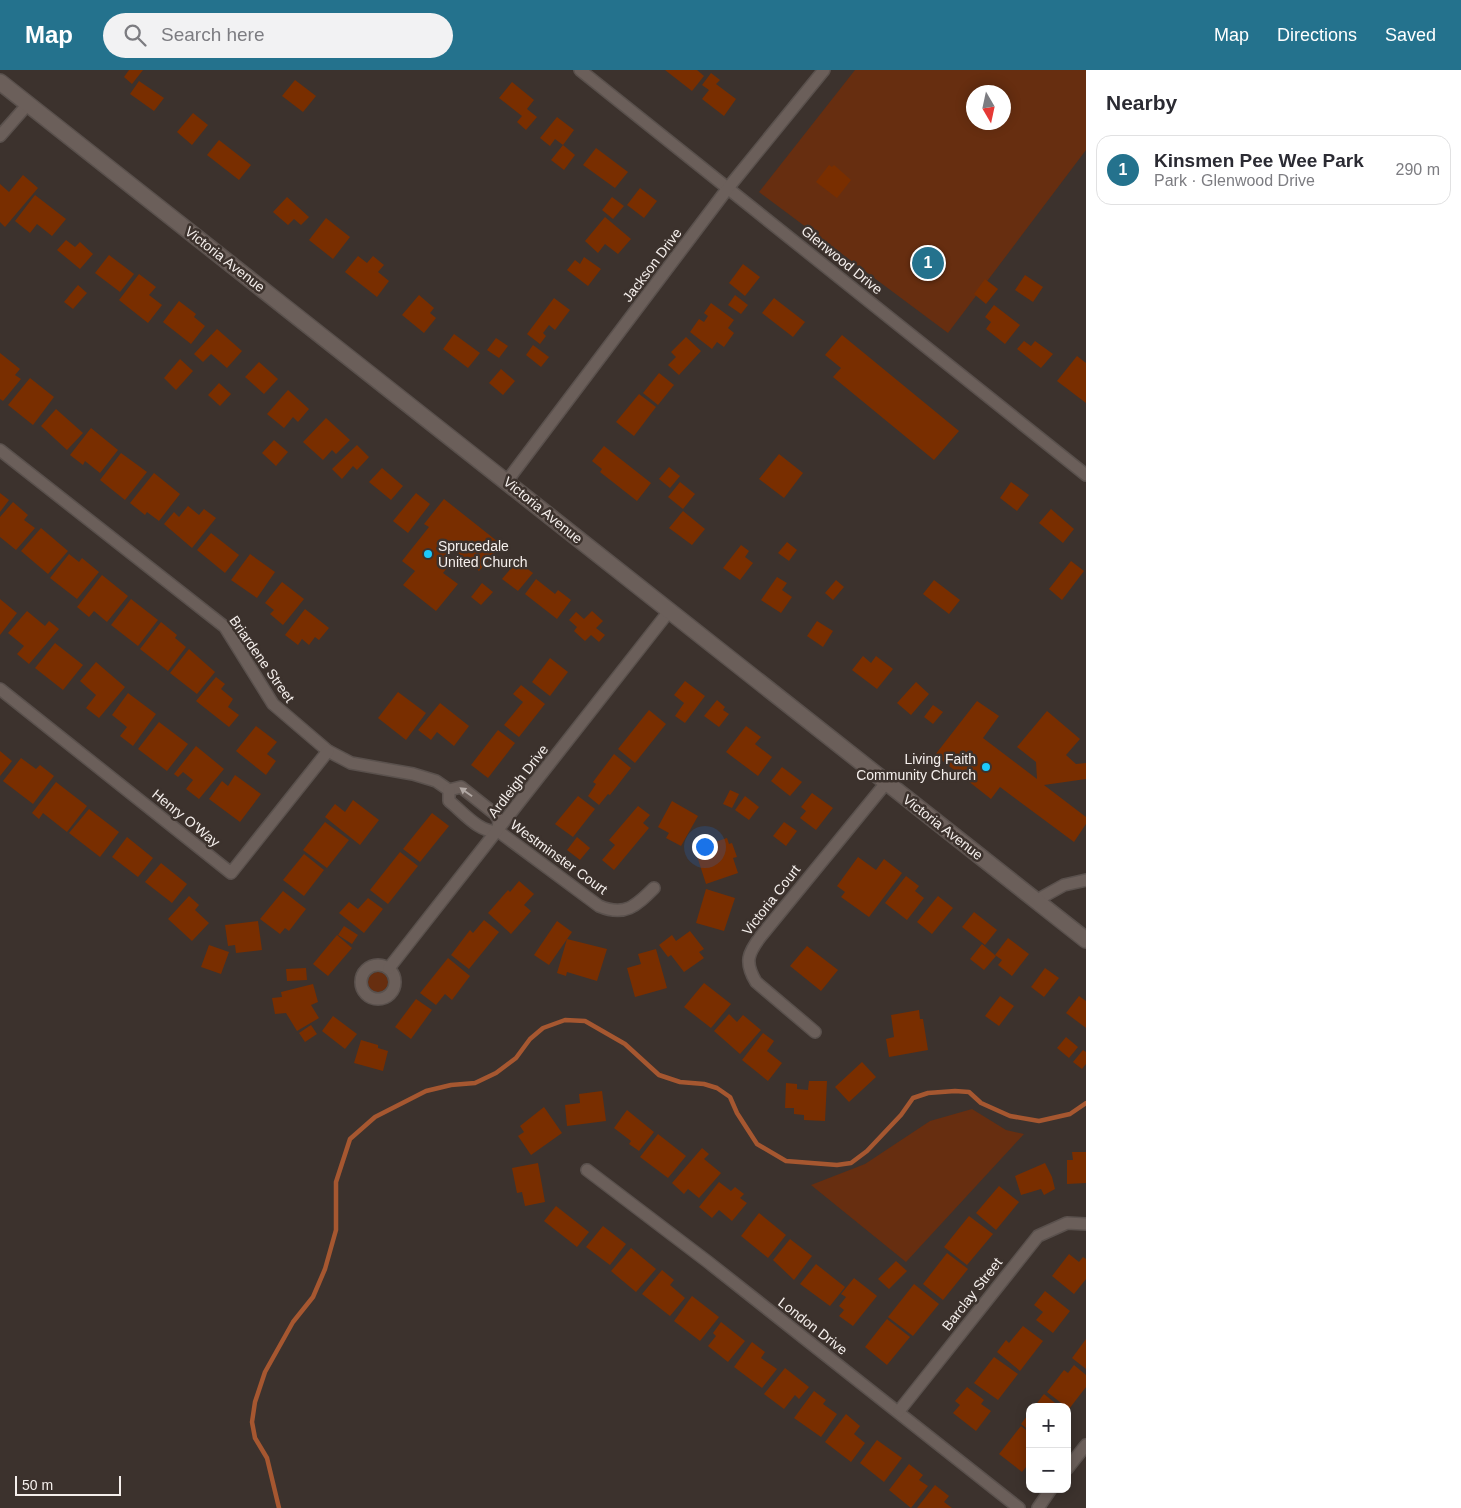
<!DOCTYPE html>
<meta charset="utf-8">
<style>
body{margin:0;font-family:Helvetica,sans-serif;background:#f2f2f3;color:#2b2b33}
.controls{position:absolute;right:15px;bottom:15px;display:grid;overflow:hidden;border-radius:10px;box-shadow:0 2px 12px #0003}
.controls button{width:45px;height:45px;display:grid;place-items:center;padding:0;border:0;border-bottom:1px solid #e1e1e2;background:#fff;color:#2b2b33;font:25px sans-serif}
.compass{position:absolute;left:966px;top:15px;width:45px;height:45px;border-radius:50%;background:#fff;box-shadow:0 2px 12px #0003;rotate:171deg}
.scale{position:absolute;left:15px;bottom:12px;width:106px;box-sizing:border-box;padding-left:5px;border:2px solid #f5efec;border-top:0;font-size:14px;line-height:18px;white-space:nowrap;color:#f5efec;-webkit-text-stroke:4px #3c322d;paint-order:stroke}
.you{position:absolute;left:704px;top:776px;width:18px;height:18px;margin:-12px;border:4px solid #fff;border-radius:50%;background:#1a73e8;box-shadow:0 0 0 8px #1a73e833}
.badge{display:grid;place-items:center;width:32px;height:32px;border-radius:50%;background:#24728d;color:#fff;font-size:16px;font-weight:700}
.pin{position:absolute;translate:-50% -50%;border:2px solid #fff;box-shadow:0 1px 5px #0006}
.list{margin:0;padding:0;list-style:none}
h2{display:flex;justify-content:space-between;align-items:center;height:65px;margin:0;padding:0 20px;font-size:21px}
h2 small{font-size:16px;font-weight:400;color:#7c7c81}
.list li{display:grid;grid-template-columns:32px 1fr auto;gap:15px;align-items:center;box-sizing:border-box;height:70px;margin:0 10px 10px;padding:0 10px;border:1px solid #e1e1e2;border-radius:15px}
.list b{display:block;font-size:19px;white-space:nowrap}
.list p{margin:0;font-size:16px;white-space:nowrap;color:#7c7c81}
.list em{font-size:16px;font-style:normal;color:#7c7c81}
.icon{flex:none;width:28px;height:28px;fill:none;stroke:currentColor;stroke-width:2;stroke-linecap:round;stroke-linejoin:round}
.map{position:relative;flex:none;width:1086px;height:1438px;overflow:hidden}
header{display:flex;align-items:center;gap:30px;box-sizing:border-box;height:70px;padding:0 25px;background:#24728d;color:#fff}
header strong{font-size:24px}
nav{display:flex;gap:28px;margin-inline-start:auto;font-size:18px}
.search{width:350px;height:45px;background:#f2f2f3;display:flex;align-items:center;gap:12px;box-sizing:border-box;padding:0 18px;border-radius:28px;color:#7c7c81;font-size:19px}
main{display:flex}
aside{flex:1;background:#fff}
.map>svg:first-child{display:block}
.green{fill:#672e10;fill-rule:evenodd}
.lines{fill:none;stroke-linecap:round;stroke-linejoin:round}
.stream{stroke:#a65730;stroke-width:4.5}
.building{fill:#792e00}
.minor-casing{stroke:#5a514d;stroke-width:14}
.tertiary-casing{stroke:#5a514d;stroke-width:18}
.minor{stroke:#6b5f5a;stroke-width:11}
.tertiary{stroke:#6b5f5a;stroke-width:15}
.oneway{fill:#b0a7a3}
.poi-dot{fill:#1bc9fc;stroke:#3c322d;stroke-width:2}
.labels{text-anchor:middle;stroke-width:5;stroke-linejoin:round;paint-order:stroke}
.street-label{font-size:14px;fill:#f5efec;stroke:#3c322d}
.poi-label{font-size:14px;fill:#f5efec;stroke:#3c322d;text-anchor:start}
</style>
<header>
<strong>Map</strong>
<div class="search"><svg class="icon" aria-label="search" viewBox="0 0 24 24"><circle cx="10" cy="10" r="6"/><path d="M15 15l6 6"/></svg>Search here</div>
<nav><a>Map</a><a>Directions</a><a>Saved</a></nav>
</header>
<main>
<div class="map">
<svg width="1086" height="1438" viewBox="0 0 1086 1438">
<rect width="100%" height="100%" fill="#3c322d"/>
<g class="green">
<path d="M855 0H1086V80L948 263 759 122ZM974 22H1004V52H974Z"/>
<circle cx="378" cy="912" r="10"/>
<polygon points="972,1039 1006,1060 1024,1064 906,1192 811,1115 865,1094 930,1051"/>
</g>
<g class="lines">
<polyline class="stream" points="279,1438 267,1388 255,1368 252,1352 255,1332 265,1302 293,1252 313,1227 325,1199 336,1160 336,1112 350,1069 375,1047 426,1021 451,1015 475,1013 496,1003 516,988 530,969 543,958 565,950 585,951 625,974 659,1005 680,1012 704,1014 717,1018 730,1027 737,1043 757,1074 786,1091 837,1095 851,1093 867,1081 901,1045 913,1028 928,1023 955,1021 969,1022 981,1033 1010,1046 1039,1051 1070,1044 1086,1033"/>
</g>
<g class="building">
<polygon points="129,0 143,0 132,14 124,7"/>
<polygon points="665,0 697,0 704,6 692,21"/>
<polygon points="711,3 720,10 716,14 736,29 724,46 702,29 709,20 702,15"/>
<polygon points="295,10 316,26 303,42 282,26"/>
<polygon points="139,11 164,28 154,41 130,24"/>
<polygon points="512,12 534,30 527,39 537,47 526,60 517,52 522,46 499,28"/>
<polygon points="193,43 208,55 192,75 177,62"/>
<polygon points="557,47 574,60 563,75 555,69 550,76 540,68"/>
<polygon points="219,70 251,95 239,110 207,85"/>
<polygon points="563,75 575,85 564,100 551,90"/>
<polygon points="596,78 628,102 615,118 583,95"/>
<polygon points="829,95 832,97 834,95 851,110 837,128 816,112"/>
<polygon points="23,105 38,118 5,157 0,152 0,114 9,122"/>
<polygon points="640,118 657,131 644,148 627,135"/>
<polygon points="35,125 66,149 52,166 37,154 30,163 15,151"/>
<polygon points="287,127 309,147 301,155 294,149 288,155 273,142"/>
<polygon points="612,127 624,136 613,149 602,140"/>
<polygon points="605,147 631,169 618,184 605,174 598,183 585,171"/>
<polygon points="326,148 350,167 333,189 309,170"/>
<polygon points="66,170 75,177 80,172 93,184 80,199 57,180"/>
<polygon points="109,185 134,204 120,222 95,203"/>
<polygon points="358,186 367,193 373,186 384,195 378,202 389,211 377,227 345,202"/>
<polygon points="584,187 601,199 588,216 567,200 575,190 580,194"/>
<polygon points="743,194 760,207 745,226 729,213"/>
<polygon points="139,204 156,217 149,225 162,235 148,253 119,230"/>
<polygon points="1025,205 1043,217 1033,232 1015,220"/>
<polygon points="985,209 998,219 986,234 974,224"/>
<polygon points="78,215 87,223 73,239 64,232"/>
<polygon points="419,225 434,238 430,243 436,248 424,263 402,245"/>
<polygon points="735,225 748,235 741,244 728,235"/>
<polygon points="554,228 570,240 555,260 549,255 543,263 546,266 540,274 527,264"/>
<polygon points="774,228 805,252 793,267 762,243"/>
<polygon points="179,231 196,244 194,247 205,256 191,274 163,252"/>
<polygon points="711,233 734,250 728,258 734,263 724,277 717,272 712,279 690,262 699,249 704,252 708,246 704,243"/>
<polygon points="994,235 1020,255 1005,274 986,259 991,252 985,247"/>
<polygon points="217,259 242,281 227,298 211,284 203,292 194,284"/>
<polygon points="454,264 480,283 468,298 443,279"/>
<polygon points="842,265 959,361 934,390 833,307 841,298 825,285"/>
<polygon points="686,267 701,281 679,305 668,295 676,287 671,282"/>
<polygon points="496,268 508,276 499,288 487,280"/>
<polygon points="1024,271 1031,276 1035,271 1053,284 1041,298 1017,279"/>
<polygon points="533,275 549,287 541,297 526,285"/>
<polygon points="0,283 20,299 15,305 21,309 3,331 0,329"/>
<polygon points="1077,286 1086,293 1086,333 1057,311"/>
<polygon points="180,289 193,301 176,320 164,308"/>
<polygon points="259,292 278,309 264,324 245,307"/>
<polygon points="501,299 515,311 503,325 489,313"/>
<polygon points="659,303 674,315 658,335 643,323"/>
<polygon points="30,308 54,327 33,355 8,335"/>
<polygon points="219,313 231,324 220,336 208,325"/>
<polygon points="288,320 309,339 298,352 293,347 284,358 267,344"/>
<polygon points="639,324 656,337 634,366 616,352"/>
<polygon points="56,339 83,363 67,380 41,356"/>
<polygon points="326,348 350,370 336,384 332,380 323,390 303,372"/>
<polygon points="91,358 118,380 100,403 85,391 83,395 70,385"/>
<polygon points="274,370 288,382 276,396 262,383"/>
<polygon points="357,375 369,387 357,400 353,396 342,409 332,399"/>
<polygon points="604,376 651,413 637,431 600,402 602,399 592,391"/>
<polygon points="121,383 147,402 125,430 100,410"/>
<polygon points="779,384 803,403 784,428 759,409"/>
<polygon points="669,397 680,406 670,418 659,409"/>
<polygon points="382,398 403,416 391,430 369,412"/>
<polygon points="154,403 180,424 159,451 147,442 145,445 130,433"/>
<polygon points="680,412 695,424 683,439 668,427"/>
<polygon points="1011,412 1029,425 1017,441 1000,428"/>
<polygon points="0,423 9,430 0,442"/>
<polygon points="416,423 430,434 408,463 393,451"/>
<polygon points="444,429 502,475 479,501 453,479 445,489 450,494 443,503 458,514 436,541 403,515 415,501 402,491 429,457 424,454"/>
<polygon points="13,432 28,445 24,450 35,458 16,480 0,467 0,447"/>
<polygon points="188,436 199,445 204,439 216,448 192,478 164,454 174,442 179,447"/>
<polygon points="1051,439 1074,459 1063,473 1039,453"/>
<polygon points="683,441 705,459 692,475 669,458"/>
<polygon points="41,458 68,481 48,504 21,481"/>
<polygon points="211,463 239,485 225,503 197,480"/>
<polygon points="787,472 797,480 789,491 778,483"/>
<polygon points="741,475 749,481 745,487 753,493 740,510 723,498"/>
<polygon points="69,484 79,492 82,488 99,502 77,529 50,508"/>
<polygon points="250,484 275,502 257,528 231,510"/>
<polygon points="517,491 533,503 518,521 502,509"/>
<polygon points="1071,491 1084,501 1062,530 1049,519"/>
<polygon points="102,505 128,526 107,552 94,541 89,547 77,537"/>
<polygon points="777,507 787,513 782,520 792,527 781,543 761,530"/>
<polygon points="536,509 555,524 558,520 571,530 557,549 525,524"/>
<polygon points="836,510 844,517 833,530 825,523"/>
<polygon points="934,510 960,530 949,544 923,524"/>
<polygon points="282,512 304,529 283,555 270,544 274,540 265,533"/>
<polygon points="482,513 493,522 481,535 471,527"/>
<polygon points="0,529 17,543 0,565"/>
<polygon points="131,529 158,550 138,576 111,555"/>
<polygon points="305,539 329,558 319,570 315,567 309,575 302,569 298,575 285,565"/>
<polygon points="27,541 45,556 49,551 59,559 29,594 17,584 24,576 8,563"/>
<polygon points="592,541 603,551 596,558 605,565 599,572 591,565 585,571 574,561 577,557 569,550 576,542 584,549"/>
<polygon points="817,551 833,561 823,577 807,566"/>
<polygon points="161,552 177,565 175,568 186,577 168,601 140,579"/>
<polygon points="55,573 83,595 63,620 35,598"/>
<polygon points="189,579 215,602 197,624 170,603"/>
<polygon points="863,586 871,593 876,586 893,599 877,619 852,600"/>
<polygon points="550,588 568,602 550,626 532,612"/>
<polygon points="96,592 125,617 99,648 86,638 96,625 80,611"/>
<polygon points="216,607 225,614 221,619 233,629 228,637 239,645 229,657 196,631"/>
<polygon points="685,611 705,626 685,653 675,646 684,633 674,625"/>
<polygon points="916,612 929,624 911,645 897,633"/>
<polygon points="521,615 545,634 519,667 504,655 523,632 513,624"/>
<polygon points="398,622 426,643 406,670 378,648"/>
<polygon points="128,623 156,644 133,676 120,666 127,657 112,645"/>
<polygon points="717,630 725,637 723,640 729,644 719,657 704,646"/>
<polygon points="977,631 999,646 983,668 1037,709 1036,692 1017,677 1047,641 1080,669 1066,685 1076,694 1086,693 1086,709 1044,715 1086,747 1086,754 1074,772 1000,717 991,729 935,685"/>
<polygon points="440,633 469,656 454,676 437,662 431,670 418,660"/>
<polygon points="933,635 943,642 933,654 924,647"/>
<polygon points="649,640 666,654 635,693 618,679"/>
<polygon points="159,652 188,674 167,701 138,679"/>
<polygon points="256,656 277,672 267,684 276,691 266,705 236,681"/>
<polygon points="746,656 761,667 755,674 772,687 758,706 726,682"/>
<polygon points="498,660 515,673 488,708 471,695"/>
<polygon points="196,676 224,699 199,729 186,719 193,710 183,702 178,707 174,704"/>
<polygon points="0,681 12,691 0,706"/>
<polygon points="614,684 631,698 610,725 608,724 599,735 588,726 596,714 593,712"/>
<polygon points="21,688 36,699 40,695 54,706 33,734 3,711"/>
<polygon points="782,697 802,712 790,726 771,711"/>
<polygon points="235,705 261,724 240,752 209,729 222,711 228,716"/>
<polygon points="56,712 87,736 67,762 43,743 39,749 32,743"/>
<polygon points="730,720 739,724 732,738 723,734"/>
<polygon points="812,723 833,738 816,760 800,748 806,741 801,737"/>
<polygon points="578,726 595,739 573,767 555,754"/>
<polygon points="745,726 759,737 749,750 735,740"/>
<polygon points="353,730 379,750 360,775 325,747 335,734 345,742"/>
<polygon points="672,731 698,746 681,776 666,768 669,763 658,757"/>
<polygon points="638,736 650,745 643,753 649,758 614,800 602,790 615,775 609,770"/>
<polygon points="89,739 119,762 100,787 69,763"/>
<polygon points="432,743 449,756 420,792 403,779"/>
<polygon points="325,752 349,770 327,798 303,780"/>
<polygon points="784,752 797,761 786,776 773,766"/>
<polygon points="127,767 153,788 138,807 112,787"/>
<polygon points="577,767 590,778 580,790 567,780"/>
<polygon points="727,768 729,774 732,773 737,787 733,788 738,803 706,814 697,786 706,784 703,776"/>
<polygon points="400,782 418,796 388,834 370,820"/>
<polygon points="304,784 324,800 304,826 283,810"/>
<polygon points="858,787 876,800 884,789 902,803 869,847 841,827 845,822 837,816"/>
<polygon points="161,793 187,814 172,833 145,812"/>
<polygon points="906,806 919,816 915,821 924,828 907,850 885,833"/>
<polygon points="519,811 534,824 524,835 531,841 511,864 488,843 508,820 510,822"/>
<polygon points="706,819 735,828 724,861 696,853"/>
<polygon points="283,821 306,839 289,861 285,858 280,864 260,849"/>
<polygon points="189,826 199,835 195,840 209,853 192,871 168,849"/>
<polygon points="938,826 953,838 932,864 917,852"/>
<polygon points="368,828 383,839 364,863 339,843 349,832 358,839"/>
<polygon points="974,842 997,860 985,875 962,857"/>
<polygon points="484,850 499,862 469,899 451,885 470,860 473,863"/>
<polygon points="258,851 262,880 236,883 235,875 228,876 225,855"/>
<polygon points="557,851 572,862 549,895 534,885"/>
<polygon points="344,856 358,865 352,874 338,865"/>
<polygon points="690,861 704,879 699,882 704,888 684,902 671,885 668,887 659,875 672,865 676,871"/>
<polygon points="337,865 352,878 328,906 313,894"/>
<polygon points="1008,868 1029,884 1012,906 998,895 1002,890 995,885"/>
<polygon points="567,869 607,879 597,911 567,902 566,906 557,903"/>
<polygon points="982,874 996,886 984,900 970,889"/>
<polygon points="209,875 229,882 221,904 201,897"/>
<polygon points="807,876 838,900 821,921 790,896"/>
<polygon points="656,879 667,918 635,927 627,898 641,894 638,884"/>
<polygon points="448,888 470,906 452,930 445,924 436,935 420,923"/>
<polygon points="306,898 307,910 287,911 286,899"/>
<polygon points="1045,898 1059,908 1044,927 1031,917"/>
<polygon points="704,913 731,934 711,958 684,937"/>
<polygon points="313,914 318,932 311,935 319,948 297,961 286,943 275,944 272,928 282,927 281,922"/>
<polygon points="1000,926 1014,936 999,956 985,946"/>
<polygon points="1079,926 1086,931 1086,958 1066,943"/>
<polygon points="416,929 432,940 411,969 395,957"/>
<polygon points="919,940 920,949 923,949 928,980 889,987 886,969 894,967 891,945"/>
<polygon points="729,944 737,952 743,945 761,960 740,984 714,961"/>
<polygon points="333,946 357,964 345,979 322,961"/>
<polygon points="311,955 317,964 305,972 299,963"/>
<polygon points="763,963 774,971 767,981 782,993 768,1011 742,990"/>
<polygon points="1066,967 1078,977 1069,988 1057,978"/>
<polygon points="361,970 378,975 378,978 388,981 383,1001 354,993"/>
<polygon points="1083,980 1086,982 1086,994 1082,999 1073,992"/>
<polygon points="862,992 876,1007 849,1032 835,1017"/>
<polygon points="809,1011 827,1011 825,1051 804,1050 804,1045 794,1044 794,1038 785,1038 786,1013 797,1014 797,1019 808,1020"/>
<polygon points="602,1021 606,1051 567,1056 565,1035 580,1033 579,1024"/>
<polygon points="544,1037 562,1063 531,1085 518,1066 524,1062 520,1056"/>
<polygon points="627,1040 654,1062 639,1081 629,1074 631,1071 614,1058"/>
<polygon points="658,1064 686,1086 668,1108 640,1087"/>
<polygon points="702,1078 709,1084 704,1089 721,1103 699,1128 688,1119 684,1124 672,1113"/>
<polygon points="1072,1082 1086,1082 1086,1113 1067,1114 1067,1090 1073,1090"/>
<polygon points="538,1093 545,1132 525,1136 522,1122 517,1123 512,1098"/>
<polygon points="1045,1093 1052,1107 1055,1119 1044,1125 1041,1119 1021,1125 1015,1106"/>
<polygon points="719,1112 731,1121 735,1117 744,1124 740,1128 747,1133 732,1151 719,1140 712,1148 699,1137"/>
<polygon points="999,1116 1019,1132 996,1160 976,1143"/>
<polygon points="556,1136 589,1162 577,1177 544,1151"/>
<polygon points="759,1143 786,1165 768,1188 741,1166"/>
<polygon points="969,1146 993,1164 967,1195 944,1177"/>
<polygon points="603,1156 626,1174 610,1195 586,1177"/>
<polygon points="790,1169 812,1186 794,1210 773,1190"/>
<polygon points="631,1178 656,1199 636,1222 611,1201"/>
<polygon points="947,1183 968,1199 943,1230 923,1214"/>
<polygon points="1069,1184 1079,1192 1083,1187 1086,1189 1086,1209 1074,1224 1052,1206"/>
<polygon points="896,1191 907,1201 889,1219 878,1209"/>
<polygon points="816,1194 845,1217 830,1236 800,1214"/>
<polygon points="662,1200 674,1210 670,1215 685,1228 670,1246 642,1224"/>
<polygon points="854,1208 877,1226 853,1256 839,1246 844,1240 839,1236 846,1227 841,1224"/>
<polygon points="914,1214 939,1234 913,1266 888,1247"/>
<polygon points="1045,1221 1070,1241 1053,1263 1036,1250 1043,1242 1034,1235"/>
<polygon points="692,1226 719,1247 700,1271 674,1251"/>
<polygon points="887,1249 910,1267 887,1295 865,1277"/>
<polygon points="721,1252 745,1271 728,1292 708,1276 716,1266 713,1263"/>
<polygon points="1023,1256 1043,1271 1020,1301 997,1282 1006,1270 1009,1273"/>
<polygon points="1086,1269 1086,1299 1072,1288"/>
<polygon points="752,1272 765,1282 761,1288 777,1299 762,1318 734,1297"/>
<polygon points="994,1287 1018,1304 998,1330 974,1313"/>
<polygon points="1074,1295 1086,1305 1086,1317 1069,1339 1047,1322 1064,1300 1068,1303"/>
<polygon points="785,1298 809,1317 799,1329 795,1325 784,1339 764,1324"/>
<polygon points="967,1317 984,1330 981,1334 991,1341 976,1361 953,1343 960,1335 955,1331"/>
<polygon points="814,1321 826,1330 823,1334 837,1344 821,1367 794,1348"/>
<polygon points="1044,1324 1060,1337 1034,1337"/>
<polygon points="1030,1342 1030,1361 1021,1354"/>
<polygon points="846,1344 860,1356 854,1364 865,1373 851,1392 825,1372"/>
<polygon points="1021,1356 1030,1363 1030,1392 1022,1402 999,1384"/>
<polygon points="877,1370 902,1388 884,1412 860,1393"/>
<polygon points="909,1394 923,1405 919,1410 928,1416 911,1438 889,1420"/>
<polygon points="935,1415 949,1426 944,1432 952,1438 917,1438"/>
</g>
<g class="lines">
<defs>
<g id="minor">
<polyline points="580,0 1086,405"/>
<polyline points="0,66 28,34"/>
<polyline points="0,380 225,557 273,634 328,681 351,693 413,704 436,711 449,720"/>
<polyline points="507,411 728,118 824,0"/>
<polyline points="0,619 231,803 328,681"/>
<polyline points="449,720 461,717 495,744 499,750 498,761"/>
<path d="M449 720V731C462 741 480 764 498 761"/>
<path d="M498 761 599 836C625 847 636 836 654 818"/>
<polyline points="1037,830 1064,815 1086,810"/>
<circle cx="378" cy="912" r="17"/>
<polyline points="389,898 670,540"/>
<path d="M815 962 756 912C744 892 748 883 761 866L886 713"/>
<polyline points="587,1100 708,1192 1019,1438"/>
<polyline points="899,1341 1038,1166 1067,1153 1086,1154"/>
<polyline points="1067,1399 1086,1375"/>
<polyline points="1038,1438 1051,1419"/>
</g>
<polyline id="tertiary" points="0,12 1086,870"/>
</defs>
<use href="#minor" class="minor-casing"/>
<use href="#tertiary" class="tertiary-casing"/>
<use href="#minor" class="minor"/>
<use href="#tertiary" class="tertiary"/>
</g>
<defs><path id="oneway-solid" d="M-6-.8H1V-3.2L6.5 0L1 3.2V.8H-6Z" transform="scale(1.25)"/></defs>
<use class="oneway" href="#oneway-solid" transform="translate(466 722) rotate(-145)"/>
<g class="poi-dot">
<circle cx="428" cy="484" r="5"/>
<circle cx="986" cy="697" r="5"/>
</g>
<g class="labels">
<g class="street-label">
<text transform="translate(225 189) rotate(38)" y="5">Victoria Avenue</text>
<text transform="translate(842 190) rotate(39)" y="5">Glenwood Drive</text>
<text transform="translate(652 195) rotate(-53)" y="5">Jackson Drive</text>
<text transform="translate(543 440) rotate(39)" y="5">Victoria Avenue</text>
<text transform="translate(262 589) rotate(55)" y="5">Briardene Street</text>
<text transform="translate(518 711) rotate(-52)" y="5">Ardleigh Drive</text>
<text transform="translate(186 748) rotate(39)" y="5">Henry O'Way</text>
<text transform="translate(943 757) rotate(38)" y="5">Victoria Avenue</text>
<text transform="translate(559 787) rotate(36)" y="5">Westminster Court</text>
<text transform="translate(771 830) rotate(-52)" y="5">Victoria Court</text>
<text transform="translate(972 1224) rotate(-52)" y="5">Barclay Street</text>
<text transform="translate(813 1256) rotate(38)" y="5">London Drive</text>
</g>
<g class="poi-label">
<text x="438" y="481">Sprucedale<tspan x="438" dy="16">United Church</tspan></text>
<text x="976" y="694" text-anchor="end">Living Faith<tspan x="976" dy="16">Community Church</tspan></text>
</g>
</g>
</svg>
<div class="controls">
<button>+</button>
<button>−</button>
</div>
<svg class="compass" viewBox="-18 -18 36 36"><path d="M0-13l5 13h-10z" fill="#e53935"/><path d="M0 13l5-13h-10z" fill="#7c7c81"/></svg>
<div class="scale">50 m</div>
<div class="you"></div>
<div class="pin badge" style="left:928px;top:193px">1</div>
</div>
<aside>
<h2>Nearby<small></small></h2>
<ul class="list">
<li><span class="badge">1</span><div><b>Kinsmen Pee Wee Park</b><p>Park · Glenwood Drive</p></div><em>290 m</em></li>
</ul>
</aside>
</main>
